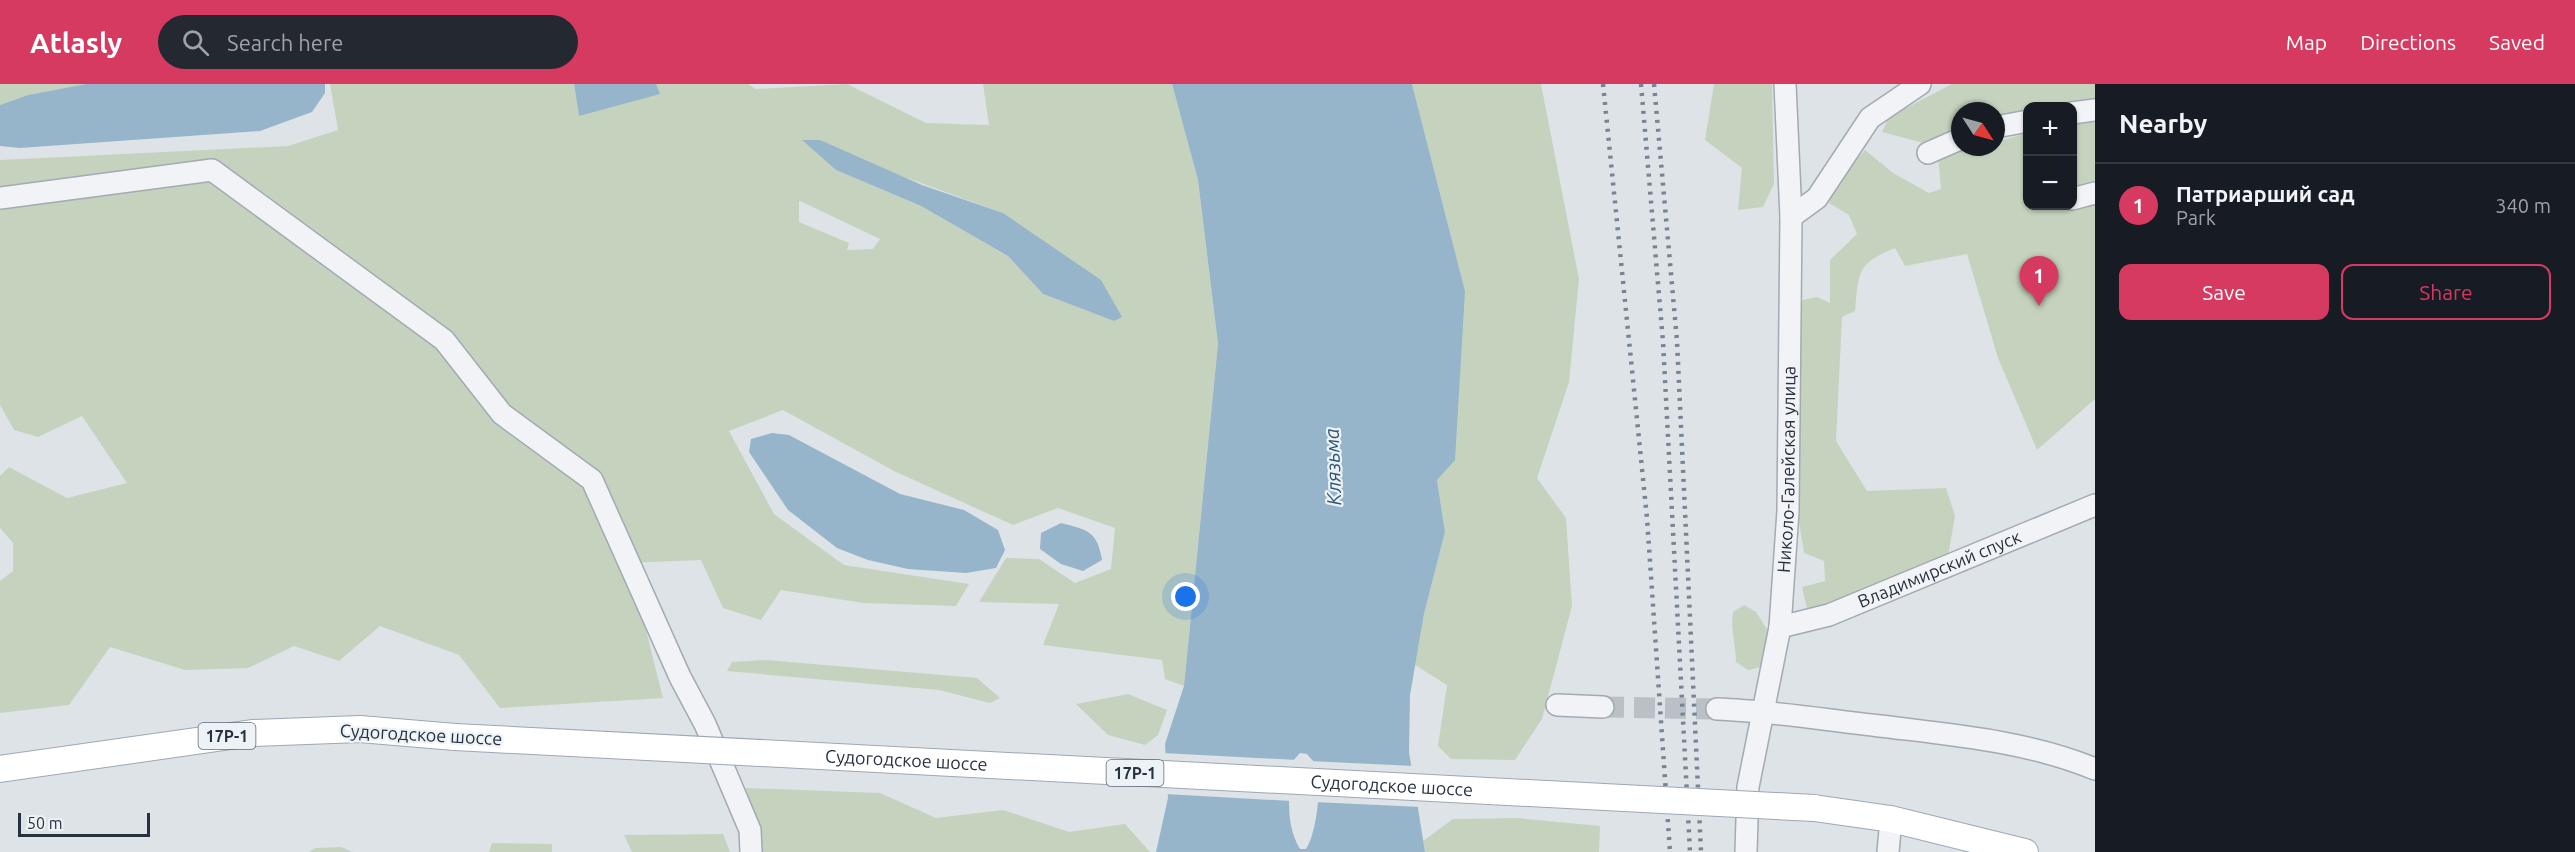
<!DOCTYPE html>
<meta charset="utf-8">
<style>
body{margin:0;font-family:Ubuntu,sans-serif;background:#242831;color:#f1f3f6}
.controls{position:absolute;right:18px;top:18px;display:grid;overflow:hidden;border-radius:12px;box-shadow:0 2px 4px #0004}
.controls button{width:54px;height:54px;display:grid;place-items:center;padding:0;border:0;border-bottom:2px solid #363941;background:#171b24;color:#f1f3f6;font:30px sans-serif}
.compass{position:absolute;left:1951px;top:18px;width:54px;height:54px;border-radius:50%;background:#171b24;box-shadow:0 2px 4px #0004;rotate:126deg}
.scale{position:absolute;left:18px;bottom:15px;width:132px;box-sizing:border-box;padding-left:6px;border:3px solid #263240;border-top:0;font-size:16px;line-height:21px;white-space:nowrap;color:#263240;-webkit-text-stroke:4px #edf2f6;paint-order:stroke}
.you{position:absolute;left:1186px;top:513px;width:21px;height:21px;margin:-15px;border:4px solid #fff;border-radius:50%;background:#1a73e8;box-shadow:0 0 0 9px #1a73e833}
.badge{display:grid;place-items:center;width:39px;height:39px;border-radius:50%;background:#d63a60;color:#fff;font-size:20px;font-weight:700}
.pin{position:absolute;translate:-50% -50px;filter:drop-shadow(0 2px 3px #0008)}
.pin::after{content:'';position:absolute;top:32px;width:21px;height:18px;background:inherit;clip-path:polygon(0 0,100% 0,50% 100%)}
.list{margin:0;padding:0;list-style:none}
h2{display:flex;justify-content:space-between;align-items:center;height:78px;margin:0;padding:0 24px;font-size:26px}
h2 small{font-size:20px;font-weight:400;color:#9ea1a6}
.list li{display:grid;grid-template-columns:39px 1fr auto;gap:18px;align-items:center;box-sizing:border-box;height:84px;padding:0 24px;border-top:2px solid #363941}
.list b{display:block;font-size:22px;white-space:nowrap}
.list p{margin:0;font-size:20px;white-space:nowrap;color:#9ea1a6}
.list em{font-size:20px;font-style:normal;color:#9ea1a6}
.actions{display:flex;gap:12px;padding:18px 24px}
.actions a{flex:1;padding:14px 0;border:2px solid #d63a60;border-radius:12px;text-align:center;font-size:21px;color:#d63a60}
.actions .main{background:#d63a60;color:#fff}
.icon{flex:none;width:33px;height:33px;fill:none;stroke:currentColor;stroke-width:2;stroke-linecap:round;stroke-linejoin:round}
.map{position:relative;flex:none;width:2095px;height:768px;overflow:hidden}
header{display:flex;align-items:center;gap:36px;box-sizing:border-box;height:84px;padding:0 30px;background:#d63a60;color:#fff}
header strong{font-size:28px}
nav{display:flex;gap:33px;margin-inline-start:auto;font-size:21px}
.search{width:420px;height:54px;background:#242831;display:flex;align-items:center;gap:15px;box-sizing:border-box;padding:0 21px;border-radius:33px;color:#9ea1a6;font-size:22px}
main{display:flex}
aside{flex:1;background:#171b24}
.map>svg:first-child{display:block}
.green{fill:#c5d3be;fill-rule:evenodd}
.water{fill:#96b5cb;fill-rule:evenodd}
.pier{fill:#dee3e8}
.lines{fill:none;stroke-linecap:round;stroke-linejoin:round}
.minor-tunnel{stroke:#b9c0c6;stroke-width:21;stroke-dasharray:21 10;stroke-linecap:butt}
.minor-casing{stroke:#a3aab2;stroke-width:24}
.major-casing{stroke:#9ca8b5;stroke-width:28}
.minor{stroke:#f1f3f6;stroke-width:21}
.major{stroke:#fff;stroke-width:26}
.rail{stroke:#768493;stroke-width:4.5;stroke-dasharray:3 6;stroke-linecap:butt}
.major-bridge-casing{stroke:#9ca8b5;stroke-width:28;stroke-linecap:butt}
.major-bridge{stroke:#fff;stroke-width:26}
.labels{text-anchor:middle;stroke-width:4.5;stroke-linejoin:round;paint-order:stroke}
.shield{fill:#edf2f6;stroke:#626c77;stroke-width:1.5}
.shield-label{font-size:16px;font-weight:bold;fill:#263240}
.street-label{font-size:18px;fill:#263240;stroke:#edf2f6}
.water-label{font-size:20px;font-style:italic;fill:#2e5576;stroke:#edf2f6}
</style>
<header>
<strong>Atlasly</strong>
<div class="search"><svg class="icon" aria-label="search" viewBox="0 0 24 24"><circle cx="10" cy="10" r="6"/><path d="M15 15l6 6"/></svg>Search here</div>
<nav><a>Map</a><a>Directions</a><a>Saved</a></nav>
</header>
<main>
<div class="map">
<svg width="2095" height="768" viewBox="0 0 2095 768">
<rect width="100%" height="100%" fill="#dee3e8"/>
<g class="green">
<polygon points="0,0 86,0 28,11 0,21"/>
<path d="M330 0H574L579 31 659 10 656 0H748L756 5 847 0 926 39 989 41 983 0H1172L1198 96 1218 260 1184 602 1165 595 1162 576 1043 561 1059 520 979 518 1006 474 1039 475 1075 499 1111 485 1115 444 1058 424 1013 441 894 387 783 326 729 347 774 430 844 481 969 500 956 522 863 519 781 506 761 536 723 524 701 476 629 479 663 614 500 624 459 571 380 542 339 577 294 562 248 584 185 586 110 563 69 621 0 629V497L13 487V459L0 444V392L9 383 67 414 127 399 82 332 38 353 14 346 0 321V76L288 62 338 46ZM803 56 1003 129 1114 237 1043 210 1008 172 921 122 836 86ZM799 117H800L880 155 873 165 847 166 849 159 799 138Z"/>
<polygon points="1412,0 1541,0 1579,195 1569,298 1537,394 1566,434 1572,522 1542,635 1515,676 1451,675 1438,662 1447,601 1415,581 1424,530 1445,448 1437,396 1465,207"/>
<polygon points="1714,0 1772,0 1774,100 1763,123 1738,126 1742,84 1705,56"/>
<polygon points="1952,0 2095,0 2095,25 2028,22 2027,42 1996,50 1996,27 1960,27 1960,57 1931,61 1882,48 1889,33"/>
<path d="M2095 36V315L2037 366 1998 274 1967 170 1905 182 1895 164C1856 180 1859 188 1855 227L1842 233 1836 357 1867 407 1946 404 1955 432 1948 472 1808 529 1802 503 1825 497 1824 477 1804 469 1796 420 1798 217 1817 213 1830 219V176L1857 150 1849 131 1829 119 1837 98 1865 66 1893 89 1929 109 1941 105 1938 71 1965 63 1970 66 1996 63V58L2027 49 2028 122H2072L2073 39Z"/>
<path d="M1744 521 1756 528 1770 550 1761 583 1748 586 1736 578C1736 561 1730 544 1733 528Z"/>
<polygon points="766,576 977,594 1000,614 990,619 939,606 727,587 732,578"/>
<polygon points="1128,610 1167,626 1158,651 1145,661 1108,651 1076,620"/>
<polygon points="746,704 880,709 936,734 1003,726 1069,748 1125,740 1150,768 760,768"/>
<polygon points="1517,734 1600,742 1599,768 1425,768 1423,757 1453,735"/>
<polygon points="723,750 730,768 632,768 624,751"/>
<polygon points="492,759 552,760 552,768 489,768"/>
<polygon points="341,763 353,768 309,768 315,764"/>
</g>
<g class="water">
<polygon points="86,0 325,0 325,9 312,28 260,47 20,64 0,62 0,21 28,11"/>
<polygon points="574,0 656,0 660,10 579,32"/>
<path d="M1172 0H1412L1465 207 1455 376 1437 396 1445 448 1424 530 1410 611 1409 668 1425 768H1156L1168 714 1165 660 1184 602 1218 260 1198 96ZM1300 669 1307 670C1310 674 1315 678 1316 682 1322 700 1317 749 1306 765H1300C1284 738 1290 709 1291 679Z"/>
<polygon points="802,56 820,56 922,101 1003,129 1101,196 1122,233 1114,237 1043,210 1008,172 921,122 836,86"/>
<polygon points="772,349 789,351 900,410 964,426 998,446 1005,466 996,484 966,489 908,485 868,476 837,464 788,426 749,368 751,355"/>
<path d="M1061 439C1087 446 1097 446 1102 476L1083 487 1061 480 1040 465 1041 449Z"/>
</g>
<g class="pier">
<polygon points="1162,669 1297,676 1294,680 1292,717 1165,710"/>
<polygon points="1309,677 1414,682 1421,723 1314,718 1313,682"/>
</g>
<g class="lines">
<polyline class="minor-tunnel" points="1603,623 1717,625"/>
<defs>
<g id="minor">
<polyline points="2072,29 2095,26"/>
<polyline points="1996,43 2028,37"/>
<polyline points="1928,69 1960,55"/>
<polyline points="0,114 212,86 444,256 502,330 592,396 680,593 705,640 750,746 751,768"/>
<polyline points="2072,115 2095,109"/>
<polyline points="1791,133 1817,114 1870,34 1920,0"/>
<path id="s1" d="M1780 543 1829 531 2095 421"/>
<polyline points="1557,621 1603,623"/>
<path d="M1717 625C1772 627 1826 636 1880 642 1953 651 2027 657 2095 685"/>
<path id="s2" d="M1746 768 1748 703 1780 543 1788 427 1791 133 1785 0"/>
<polyline points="1888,768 1891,735"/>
</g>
<g id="major">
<polyline points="0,685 252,649 360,645 455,653"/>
<polyline points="1814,724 1891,735 2025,768"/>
</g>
</defs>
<use href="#minor" class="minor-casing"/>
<use href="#major" class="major-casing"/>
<use href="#minor" class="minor"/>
<use href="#major" class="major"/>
<g class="rail">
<polyline points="1603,0 1647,434 1670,768"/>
<polyline points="1641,0 1663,258 1690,768"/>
<polyline points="1654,0 1677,257 1701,768"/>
</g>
<defs>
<g id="major-bridge">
<path id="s3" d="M455 653 1814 724"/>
</g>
</defs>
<use href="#major-bridge" class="major-bridge-casing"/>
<use href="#major-bridge" class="major-bridge"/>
</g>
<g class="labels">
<g class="shield">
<rect x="198.5" y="639" width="57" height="26" rx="4.5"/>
<rect x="1106.5" y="676" width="57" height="26" rx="4.5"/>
</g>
<g class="shield-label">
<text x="227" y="658">17Р-1</text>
<text x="1135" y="695">17Р-1</text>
</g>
<g class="street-label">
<text dy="6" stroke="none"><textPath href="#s2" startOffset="386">Николо-Галейская улица</textPath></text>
<text dy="6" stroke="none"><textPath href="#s1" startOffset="170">Владимирский спуск</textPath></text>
<text transform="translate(421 651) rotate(3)" y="6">Судогодское шоссе</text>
<text dy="6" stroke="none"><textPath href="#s3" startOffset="452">Судогодское шоссе</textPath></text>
<text dy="6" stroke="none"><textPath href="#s3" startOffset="938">Судогодское шоссе</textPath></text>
</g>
<g class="water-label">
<text transform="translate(1333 383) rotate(-92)" y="7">Клязьма</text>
</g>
</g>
</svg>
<div class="controls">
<button>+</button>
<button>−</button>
</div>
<svg class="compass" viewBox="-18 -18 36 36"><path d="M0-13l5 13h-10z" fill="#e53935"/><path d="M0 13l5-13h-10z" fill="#9ea1a6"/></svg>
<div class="scale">50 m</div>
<div class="you"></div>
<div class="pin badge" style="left:2039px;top:222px">1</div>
</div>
<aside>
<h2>Nearby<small></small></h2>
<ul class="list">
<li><span class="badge">1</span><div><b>Патриарший сад</b><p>Park</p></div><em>340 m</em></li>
</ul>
<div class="actions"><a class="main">Save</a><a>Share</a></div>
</aside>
</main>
